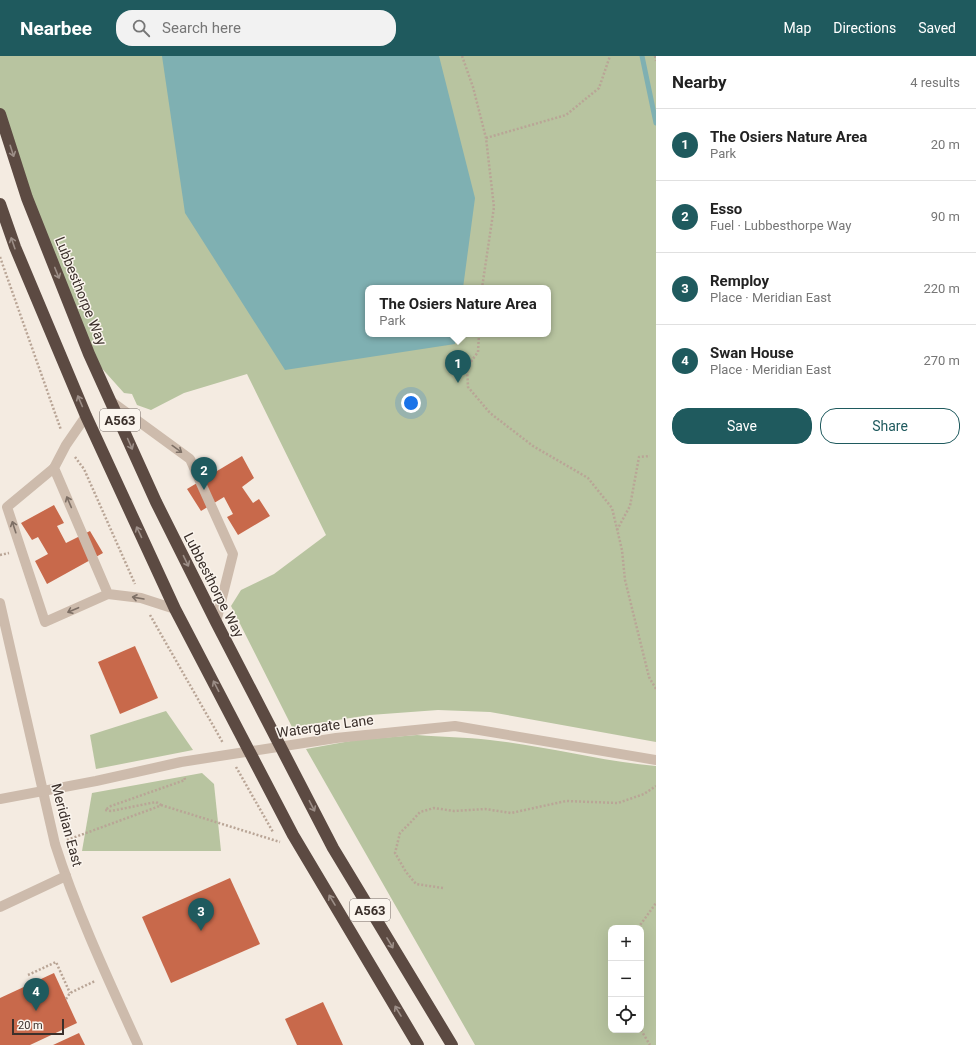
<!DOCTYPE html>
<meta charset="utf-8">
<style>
body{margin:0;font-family:Roboto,sans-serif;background:#f2f2f2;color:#222}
.controls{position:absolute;right:12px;bottom:12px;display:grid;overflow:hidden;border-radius:8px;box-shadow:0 4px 16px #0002}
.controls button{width:36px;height:36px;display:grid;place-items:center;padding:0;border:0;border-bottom:1px solid #e0e0e0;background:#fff;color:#222;font:20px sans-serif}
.scale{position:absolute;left:12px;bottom:10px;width:52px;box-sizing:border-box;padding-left:4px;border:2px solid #3b302b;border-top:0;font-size:11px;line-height:14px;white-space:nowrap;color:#3b302b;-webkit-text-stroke:3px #fbf5ee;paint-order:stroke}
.you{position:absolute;left:411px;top:347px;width:14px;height:14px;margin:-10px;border:3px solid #fff;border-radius:50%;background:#1a73e8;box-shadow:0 0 0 6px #1a73e833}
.badge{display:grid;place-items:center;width:26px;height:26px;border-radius:50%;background:#1f5a5e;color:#fff;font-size:13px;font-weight:700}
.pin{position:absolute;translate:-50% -33px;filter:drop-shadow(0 1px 2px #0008)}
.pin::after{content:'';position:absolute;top:21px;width:14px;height:12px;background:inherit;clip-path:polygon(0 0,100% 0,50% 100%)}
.popup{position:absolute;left:365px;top:229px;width:186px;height:52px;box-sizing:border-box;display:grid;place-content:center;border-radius:8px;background:#fff;filter:drop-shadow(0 1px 3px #0005);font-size:13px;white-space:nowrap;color:#767676}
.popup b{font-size:15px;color:#222}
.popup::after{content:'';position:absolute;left:50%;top:100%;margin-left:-8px;border:8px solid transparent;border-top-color:#fff}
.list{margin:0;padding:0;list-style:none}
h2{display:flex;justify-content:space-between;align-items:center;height:52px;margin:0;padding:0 16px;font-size:17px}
h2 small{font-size:13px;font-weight:400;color:#767676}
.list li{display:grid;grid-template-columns:26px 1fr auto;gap:12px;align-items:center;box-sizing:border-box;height:72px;padding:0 16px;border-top:1px solid #e0e0e0}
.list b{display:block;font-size:15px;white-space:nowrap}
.list p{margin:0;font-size:13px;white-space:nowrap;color:#767676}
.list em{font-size:13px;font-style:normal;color:#767676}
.actions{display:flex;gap:8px;padding:12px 16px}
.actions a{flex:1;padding:9px 0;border:1px solid #1f5a5e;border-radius:16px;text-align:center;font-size:14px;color:#1f5a5e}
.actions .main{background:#1f5a5e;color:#fff}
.icon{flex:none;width:22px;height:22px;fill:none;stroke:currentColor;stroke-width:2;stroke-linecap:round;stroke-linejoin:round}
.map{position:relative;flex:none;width:656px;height:989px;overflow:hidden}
header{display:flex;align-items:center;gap:24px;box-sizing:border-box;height:56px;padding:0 20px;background:#1f5a5e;color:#fff}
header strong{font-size:19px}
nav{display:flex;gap:22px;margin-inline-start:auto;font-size:14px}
.search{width:280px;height:36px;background:#f2f2f2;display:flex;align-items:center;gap:10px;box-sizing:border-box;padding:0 14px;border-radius:16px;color:#767676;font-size:15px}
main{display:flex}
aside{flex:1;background:#fff}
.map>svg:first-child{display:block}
.green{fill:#b8c4a0;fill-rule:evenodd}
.water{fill:#7fb0b2}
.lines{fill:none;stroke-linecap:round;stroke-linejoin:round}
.stream{stroke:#7fb0b2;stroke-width:5}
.building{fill:#c8694b}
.path{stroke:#b9a596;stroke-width:2.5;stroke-dasharray:2 2;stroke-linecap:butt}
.minor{stroke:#cdbbac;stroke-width:10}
.highway{stroke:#5c4a42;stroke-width:12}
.oneway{stroke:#9c8e87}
.oneway2{stroke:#7d6f65}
.labels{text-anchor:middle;stroke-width:3;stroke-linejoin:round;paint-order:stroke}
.shield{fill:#fbf5ee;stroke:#756b66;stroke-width:1}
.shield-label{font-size:13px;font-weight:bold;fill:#3b302b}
.street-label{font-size:14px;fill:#3b302b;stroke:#fbf5ee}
</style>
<header>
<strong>Nearbee</strong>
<div class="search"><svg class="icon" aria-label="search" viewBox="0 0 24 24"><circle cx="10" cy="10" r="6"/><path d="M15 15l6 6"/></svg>Search here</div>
<nav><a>Map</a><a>Directions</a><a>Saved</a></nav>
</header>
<main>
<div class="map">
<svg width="656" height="989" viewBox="0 0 656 989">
<rect width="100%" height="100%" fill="#f4ebe1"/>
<g class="green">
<path d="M0 0H656V686L490 656 438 654 370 659 292 671 231 550 241 534 274 518 326 479 247 318 184 337 151 354 137 349 132 338 124 337 89 298 0 57ZM368 232H548V278H368Z"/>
<polygon points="166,655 193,694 96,713 90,679"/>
<path d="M417 679C442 681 466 681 490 684 546 690 600 705 656 710V989H475L306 693 356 684ZM611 872H641V974H611Z"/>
<polygon points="202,717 214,728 221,795 82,795 92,737"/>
</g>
<polygon class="water" points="162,0 439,0 475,142 463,232 368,232 368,278 456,278 455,288 285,314 185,157"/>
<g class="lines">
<polyline class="stream" points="642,0 656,67"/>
</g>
<g class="building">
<polygon points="242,400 254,422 242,431 253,447 259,443 270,460 238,479 227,461 233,458 224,441 201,455 187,433"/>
<polygon points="54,449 64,467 57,470 66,487 90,475 103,497 47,528 35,505 48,498 38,481 32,484 21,467"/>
<polygon points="135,590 158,642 120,658 98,606"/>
<polygon points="230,822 260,888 171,927 142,861"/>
<polygon points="54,917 77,967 30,989 0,989 0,942"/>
<polygon points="323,946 343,989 297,989 285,963"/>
<polygon points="79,977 85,989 53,989"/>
</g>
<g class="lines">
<g class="path">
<polyline points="462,0 473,31 486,82 494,151 482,232"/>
<polyline points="655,0 656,5"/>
<polyline points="486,82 566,59 599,32 610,0"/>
<polyline points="0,201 61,374"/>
<polyline points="479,278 478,296 467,311 468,331 490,357 533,390 588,422 612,452 622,494 625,524 649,621 656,633"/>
<polyline points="75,401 84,413 135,528"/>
<polyline points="617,474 630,450 639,401 650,400"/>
<polyline points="0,499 9,497"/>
<polyline points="150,559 223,687"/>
<polyline points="236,711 273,776"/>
<polyline points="161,749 280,786"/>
<polyline points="67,784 157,751 161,749 156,746 111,755 105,754 111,750 185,724 184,720"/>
<polyline points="443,832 416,828 406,816 395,797 400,777 410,767 420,756 434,752 454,755 485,753 511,757 566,745 618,747 644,738 656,730"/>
<polyline points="638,872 656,847"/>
<polyline points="611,911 611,920"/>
<polyline points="28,919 56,906 70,937"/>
<polyline points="66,943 70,937 95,925"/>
<polyline points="641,974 650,989"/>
</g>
<g class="minor">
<polyline points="112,346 190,403 233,498 216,566"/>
<polyline points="86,360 66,389 54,412 108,538 141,542 175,553"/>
<polyline points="54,412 7,451 45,566 108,538"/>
<path d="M0 547 55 788C77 857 108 923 138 989"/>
<polyline points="0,743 96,725 181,706 336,682 455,670 656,704"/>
<polyline points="0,851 66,820"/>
</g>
<g class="highway">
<polyline points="0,58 27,142 89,298 156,446 216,566 333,792 452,989"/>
<polyline points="0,148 15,191 86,360 175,553 293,779 418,989"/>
</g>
</g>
<defs><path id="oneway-shaft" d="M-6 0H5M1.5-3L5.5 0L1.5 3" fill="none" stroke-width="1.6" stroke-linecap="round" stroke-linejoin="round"/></defs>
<g class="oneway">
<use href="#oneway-shaft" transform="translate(12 95) rotate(72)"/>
<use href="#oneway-shaft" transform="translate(13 187) rotate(-109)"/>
<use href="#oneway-shaft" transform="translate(57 217) rotate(68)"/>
<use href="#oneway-shaft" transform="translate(80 345) rotate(-113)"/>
<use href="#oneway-shaft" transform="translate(130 388) rotate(66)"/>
<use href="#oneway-shaft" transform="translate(139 476) rotate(-115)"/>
<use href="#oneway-shaft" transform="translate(186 505) rotate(64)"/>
<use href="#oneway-shaft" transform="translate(216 630) rotate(-117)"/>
<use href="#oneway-shaft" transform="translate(312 750) rotate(63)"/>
<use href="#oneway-shaft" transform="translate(332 844) rotate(-121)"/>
<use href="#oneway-shaft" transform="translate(390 887) rotate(59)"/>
<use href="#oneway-shaft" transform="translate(398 955) rotate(-121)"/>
</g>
<g class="oneway2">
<use href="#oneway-shaft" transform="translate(177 393) rotate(36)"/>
<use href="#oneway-shaft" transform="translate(69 446) rotate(-113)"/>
<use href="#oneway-shaft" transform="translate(14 471) rotate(-108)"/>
<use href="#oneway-shaft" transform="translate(138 542) rotate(-170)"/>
<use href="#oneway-shaft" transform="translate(73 554) rotate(157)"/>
</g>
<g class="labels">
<g class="shield">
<rect x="100" y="353" width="40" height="22" rx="3"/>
<rect x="350" y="843" width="40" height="22" rx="3"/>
</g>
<g class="shield-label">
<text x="120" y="369">A563</text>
<text x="370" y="859">A563</text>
</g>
<g class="street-label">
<text transform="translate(81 235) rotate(68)" y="5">Lubbesthorpe Way</text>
<text transform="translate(214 529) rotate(63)" y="5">Lubbesthorpe Way</text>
<text transform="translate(325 670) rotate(-8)" y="5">Watergate Lane</text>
<text transform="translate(67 769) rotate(75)" y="5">Meridian East</text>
</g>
</g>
</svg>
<div class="controls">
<button>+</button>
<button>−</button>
<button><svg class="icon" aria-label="locate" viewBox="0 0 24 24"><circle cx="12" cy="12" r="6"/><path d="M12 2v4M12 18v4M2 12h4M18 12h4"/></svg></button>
</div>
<div class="scale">20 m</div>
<div class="you"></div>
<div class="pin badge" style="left:458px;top:327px">1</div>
<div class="popup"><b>The Osiers Nature Area</b>Park</div>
<div class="pin badge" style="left:204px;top:434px">2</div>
<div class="pin badge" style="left:201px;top:875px">3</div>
<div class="pin badge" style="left:36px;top:955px">4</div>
</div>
<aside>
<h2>Nearby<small>4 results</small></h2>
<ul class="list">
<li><span class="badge">1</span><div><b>The Osiers Nature Area</b><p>Park</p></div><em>20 m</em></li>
<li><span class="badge">2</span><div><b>Esso</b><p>Fuel · Lubbesthorpe Way</p></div><em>90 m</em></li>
<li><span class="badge">3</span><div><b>Remploy</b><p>Place · Meridian East</p></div><em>220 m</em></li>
<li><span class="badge">4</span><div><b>Swan House</b><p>Place · Meridian East</p></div><em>270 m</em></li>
</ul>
<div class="actions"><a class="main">Save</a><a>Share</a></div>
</aside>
</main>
